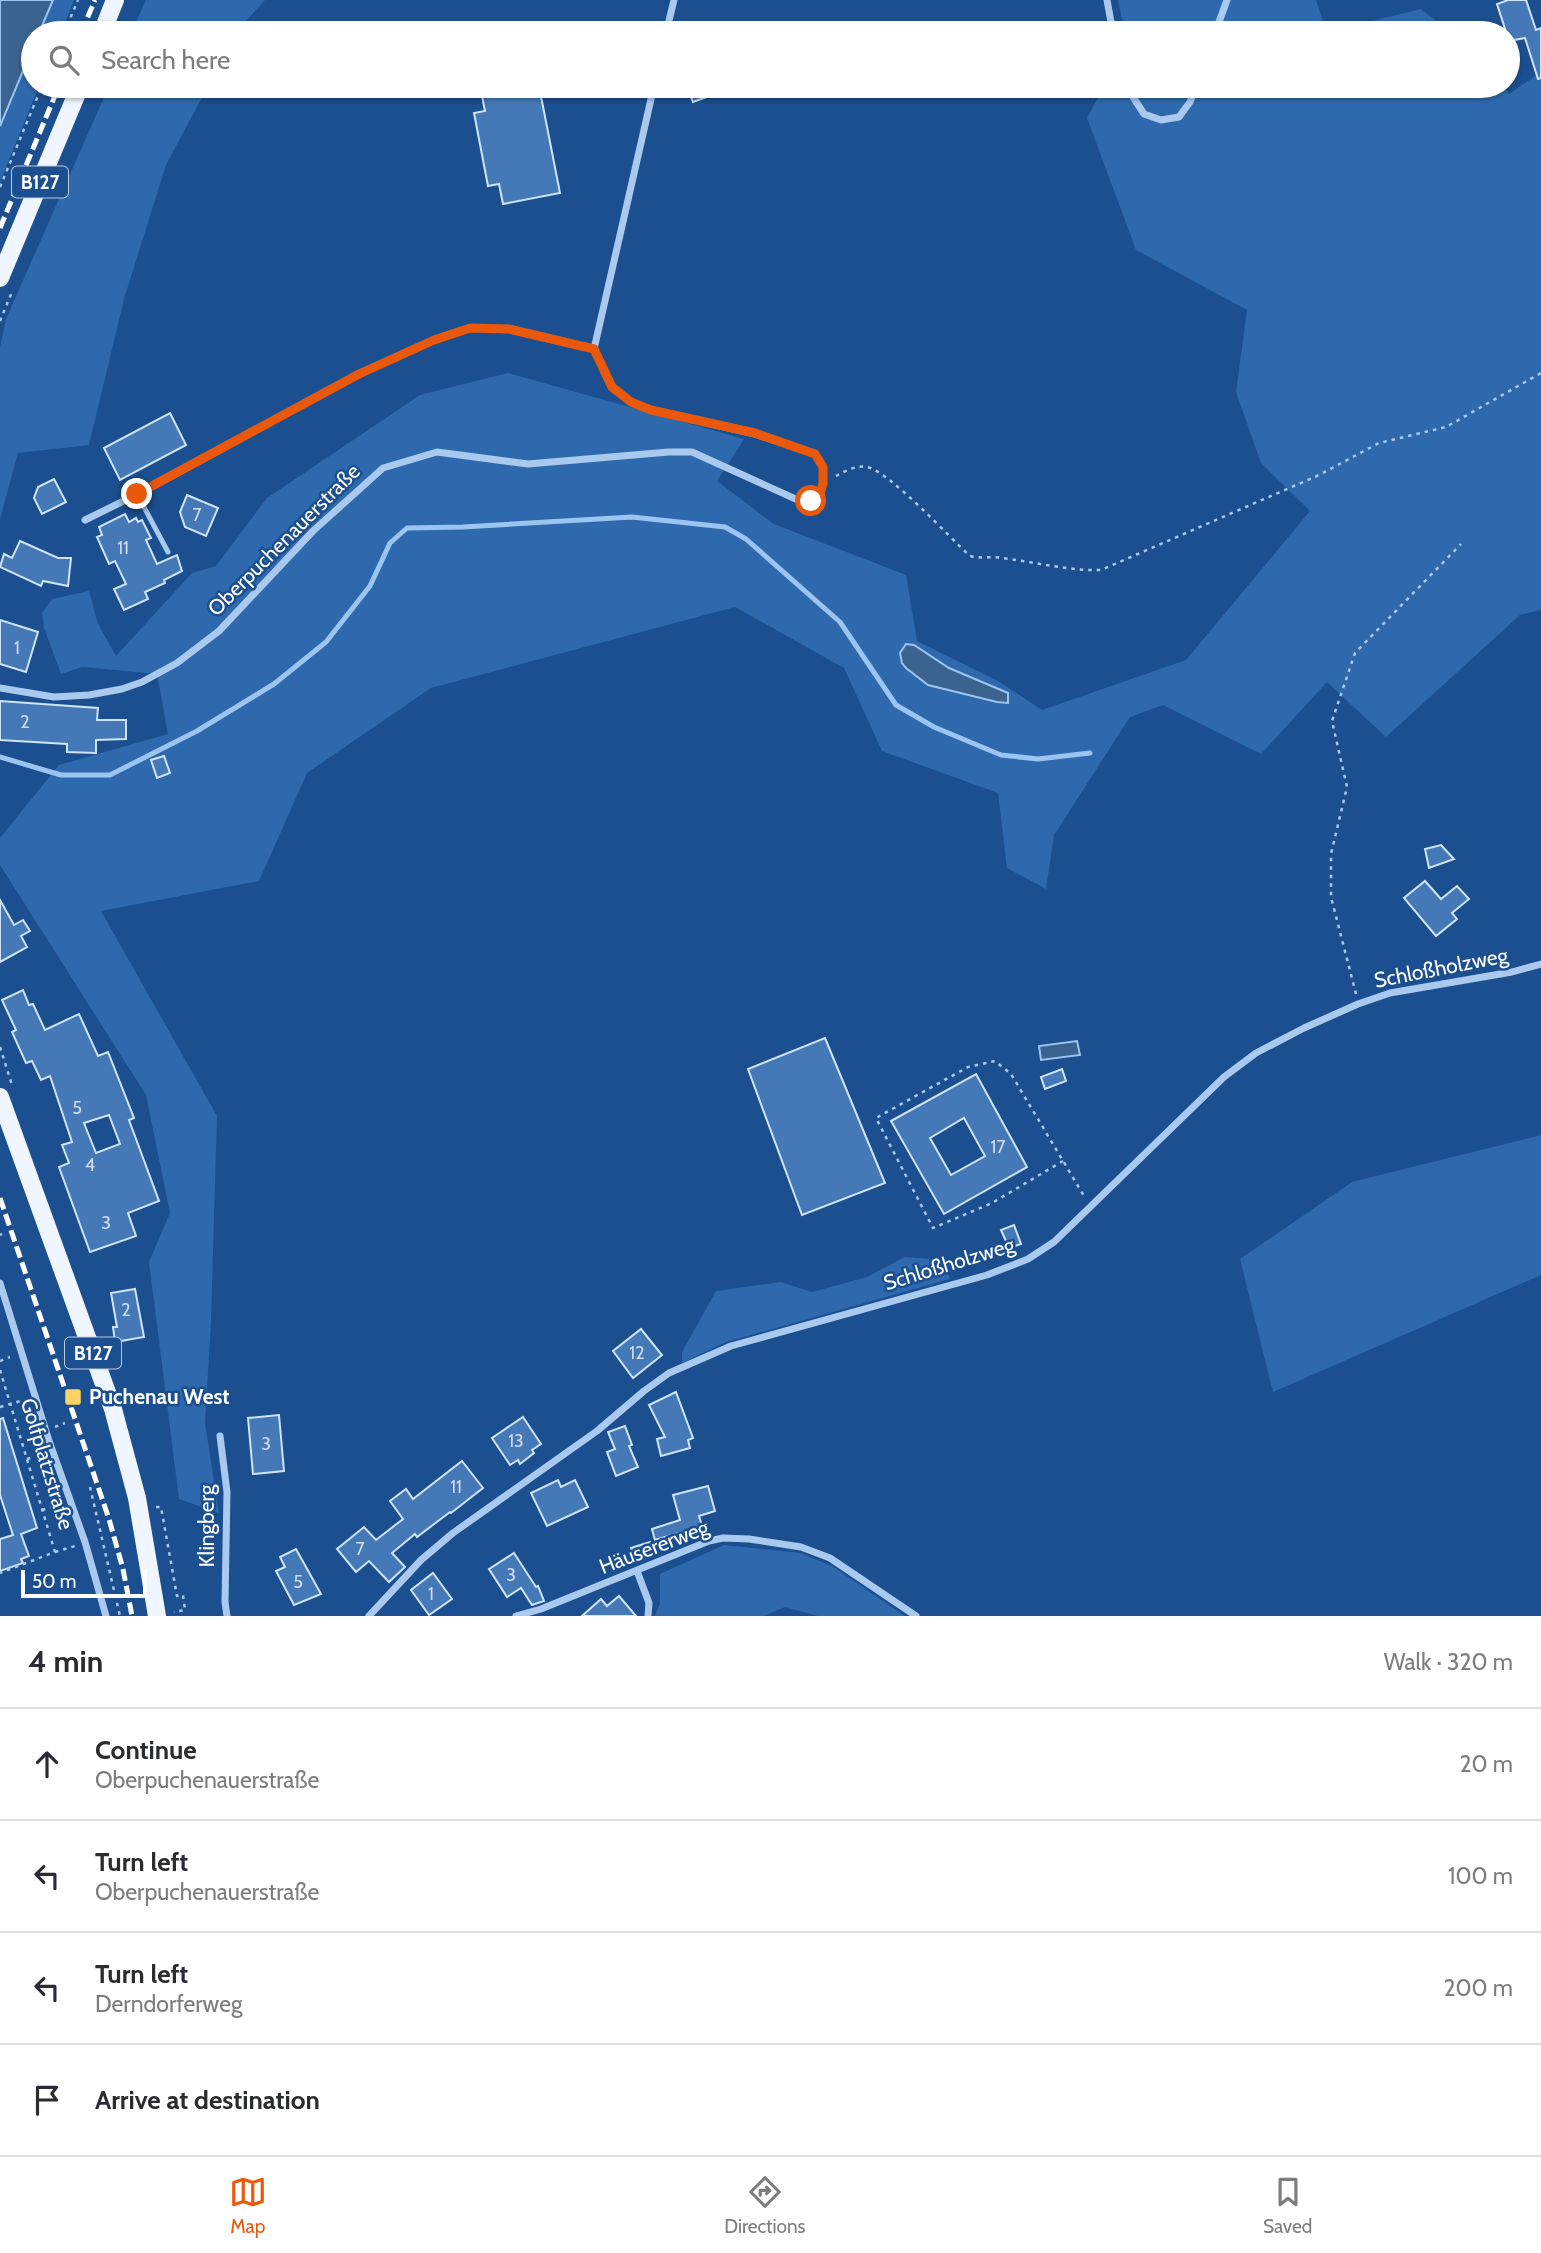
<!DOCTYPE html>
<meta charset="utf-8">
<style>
body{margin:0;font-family:Cabin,sans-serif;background:#f7f7f7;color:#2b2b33}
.scale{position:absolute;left:21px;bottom:18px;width:126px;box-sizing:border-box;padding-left:7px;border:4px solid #fff;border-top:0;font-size:19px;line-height:24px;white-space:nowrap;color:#fff;-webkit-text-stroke:5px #1b4f8f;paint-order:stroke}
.stop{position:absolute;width:21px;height:21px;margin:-16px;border:5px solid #ea580c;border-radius:50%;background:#fff}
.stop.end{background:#ea580c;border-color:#fff;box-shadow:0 2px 7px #0008}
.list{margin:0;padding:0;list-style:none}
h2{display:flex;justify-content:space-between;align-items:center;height:91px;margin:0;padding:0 28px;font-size:30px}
h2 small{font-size:23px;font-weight:400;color:#7c7c81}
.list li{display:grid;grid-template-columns:46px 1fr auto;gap:21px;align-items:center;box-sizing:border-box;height:112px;padding:0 28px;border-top:2px solid #e1e1e2}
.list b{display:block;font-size:26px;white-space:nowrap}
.list p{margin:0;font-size:23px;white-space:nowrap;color:#7c7c81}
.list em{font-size:23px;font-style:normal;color:#7c7c81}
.icon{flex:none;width:38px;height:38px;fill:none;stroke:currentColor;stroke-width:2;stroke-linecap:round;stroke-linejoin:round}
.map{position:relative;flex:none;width:1541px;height:1616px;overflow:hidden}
.search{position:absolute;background:#fff;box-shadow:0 2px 5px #0004;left:21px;right:21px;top:21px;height:77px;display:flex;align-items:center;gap:18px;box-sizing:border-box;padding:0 24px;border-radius:38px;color:#7c7c81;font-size:26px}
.sheet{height:539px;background:#fff}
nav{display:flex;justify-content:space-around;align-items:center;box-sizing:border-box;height:98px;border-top:2px solid #e1e1e2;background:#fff;font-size:19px;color:#7c7c81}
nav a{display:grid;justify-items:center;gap:4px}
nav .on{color:#ea580c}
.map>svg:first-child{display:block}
.green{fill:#2e69ad}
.water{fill:#3c6290;stroke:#9cc4f0;stroke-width:2}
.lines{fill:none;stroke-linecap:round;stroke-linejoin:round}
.stream{stroke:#9cc4f0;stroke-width:5}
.building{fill:#4478b7;stroke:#cfe3fa;stroke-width:2;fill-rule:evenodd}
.path{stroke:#a9c9ee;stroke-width:2.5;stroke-dasharray:3.5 5;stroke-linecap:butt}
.lane{stroke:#a9c9ee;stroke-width:5}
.street{stroke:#a9c9ee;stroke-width:7}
.primary{stroke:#f0f6ff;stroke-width:18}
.rail{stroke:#fff;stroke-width:5;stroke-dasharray:12 5;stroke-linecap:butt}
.route{stroke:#ea580c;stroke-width:9}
.poi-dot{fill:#ffd166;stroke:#1b4f8f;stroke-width:2.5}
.labels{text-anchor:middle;stroke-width:5;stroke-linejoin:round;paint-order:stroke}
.number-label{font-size:18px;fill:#d0dded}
.shield{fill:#1b4f8f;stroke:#bbcadd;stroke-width:2}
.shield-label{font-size:19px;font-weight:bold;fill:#fff}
.street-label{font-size:21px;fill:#fff;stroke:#1b4f8f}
.poi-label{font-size:21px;font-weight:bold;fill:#fff;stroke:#1b4f8f;text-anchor:start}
</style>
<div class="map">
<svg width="1541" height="1616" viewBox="0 0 1541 1616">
<rect width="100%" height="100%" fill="#1b4f8f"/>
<g class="green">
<polygon points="53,0 74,0 61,33 39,33"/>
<polygon points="146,0 265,0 235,33 131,33"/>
<polygon points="1118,0 1316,0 1327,33 1125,33"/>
<polygon points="1421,9 1452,33 1349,33 1372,21"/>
<polygon points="33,48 33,86 39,86 0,182 0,126"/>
<polygon points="1541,72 1541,610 1520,615 1386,737 1327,682 1261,754 1163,705 1130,717 1054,835 1046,889 1007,868 998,793 882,751 844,668 735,607 431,688 307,773 259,881 101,911 217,1116 211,1321 205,1423 219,1513 179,1499 149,1262 170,1213 146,1095 0,865 0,838 59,765 168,734 157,674 83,667 61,674 44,628 42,613 52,599 89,591 98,624 116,656 192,573 216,566 267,498 420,395 508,373 744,439 717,481 774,524 906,575 917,641 998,681 1042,710 1186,660 1310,511 1261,463 1236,392 1247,310 1136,250 1087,118 1104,86 1503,86 1509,94"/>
<polygon points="109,86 208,86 166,165 124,299 89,445 18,453 0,519 0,347 6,319"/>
<polygon points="1541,1135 1541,1275 1273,1392 1240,1259 1352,1182"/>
<polygon points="905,1257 945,1260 950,1279 726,1342 682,1363 682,1352 716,1291 781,1282 812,1292 867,1277"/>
<polygon points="724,1545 800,1553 832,1566 905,1616 818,1616 785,1607 763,1616 655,1616 660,1603 660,1574"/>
</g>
<g class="water">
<polygon points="0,0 53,0 39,33 33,33 33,47 0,126"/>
<polygon points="906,644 914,645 949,668 1008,693 1008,703 997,702 928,685 906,668 902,663 900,653"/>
<polygon points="1077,1041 1080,1055 1041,1060 1039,1046"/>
</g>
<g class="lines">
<polyline class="stream" points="0,757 61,775 110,775 197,731 274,684 326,642 370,586 390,543 407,528 463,527 632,517 725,527 746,539 840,622 896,705 934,727 1001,755 1038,759 1090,753"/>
</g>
<g class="building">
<polygon points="1508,0 1526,0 1536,30 1541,28 1541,78 1538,79 1525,38 1509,41 1497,4"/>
<polygon points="480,86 539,86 560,193 503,204 499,184 488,186 474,113 485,111"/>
<polygon points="687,86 734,86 734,87 693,102"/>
<polygon points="170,413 186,445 120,480 104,448"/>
<polygon points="54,479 66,502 42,514 34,498 38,487"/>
<polygon points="187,495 218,508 206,536 185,527 180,512"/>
<polygon points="125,514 129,522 136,518 138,522 142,520 151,538 146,540 157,564 177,555 182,571 164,580 165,583 145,592 148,599 124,610 114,589 126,584 115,561 109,564 97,537 102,535 99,527"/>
<polygon points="20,541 58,558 71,558 68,586 43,581 41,586 0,567 4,554 12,558"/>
<polygon points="0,620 38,632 26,672 0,664"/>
<polygon points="0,701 98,708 97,720 126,720 126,739 96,740 96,753 67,752 67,744 0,740"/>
<polygon points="164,756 170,773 157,778 151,760"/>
<polygon points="1441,845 1454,859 1429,868 1425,849"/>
<polygon points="1425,881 1441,899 1457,886 1469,899 1452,913 1457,919 1436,936 1404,898"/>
<polygon points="0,900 14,925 23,920 30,931 21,936 27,947 0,962"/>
<path d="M23 990 29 1005 33 1004 45 1030 79 1014 98 1056 108 1052 134 1118 129 1120 159 1201 128 1213 136 1236 90 1252 59 1167 69 1163 62 1145 72 1142 50 1076 41 1080 32 1061 26 1063 12 1032 16 1030 2 1000ZM109 1115 120 1144 96 1153 84 1123Z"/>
<polygon points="825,1038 885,1183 802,1215 748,1069"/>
<polygon points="1062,1069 1066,1081 1045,1089 1041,1077"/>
<path d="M976 1074 1027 1167 944 1214 891 1121ZM964 1118 985 1156 951 1175 930 1138Z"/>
<polygon points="1014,1225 1021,1244 1009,1248 1001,1230"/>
<polygon points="135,1289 144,1337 115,1342 113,1327 117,1327 111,1293"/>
<polygon points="641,1329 662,1355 633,1378 613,1351"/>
<polygon points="676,1392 693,1438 688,1440 690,1448 661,1456 657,1439 665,1437 649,1405"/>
<polygon points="279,1415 284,1471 253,1474 248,1418"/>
<polygon points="523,1417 541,1444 532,1450 534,1453 520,1464 518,1460 510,1465 492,1438"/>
<polygon points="3,1418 37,1528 21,1534 29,1556 21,1559 23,1563 0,1571 0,1539 13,1535 0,1495 0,1419"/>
<polygon points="625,1426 632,1445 629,1446 638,1467 616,1476 607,1452 615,1449 608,1432"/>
<polygon points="462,1461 483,1488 451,1513 450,1512 417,1537 415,1534 392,1553 405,1567 389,1582 369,1561 356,1572 337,1549 364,1527 376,1540 403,1519 390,1501 406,1489 413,1499"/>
<polygon points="558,1480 561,1487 575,1480 588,1507 547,1526 531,1493"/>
<polygon points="708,1486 715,1511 699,1516 702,1526 655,1540 652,1529 680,1520 673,1495"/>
<polygon points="650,1542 654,1555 636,1561 631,1548"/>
<polygon points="296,1549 321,1594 294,1605 276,1571 285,1567 280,1557"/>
<polygon points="514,1553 536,1587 538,1586 544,1601 532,1605 521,1588 507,1597 489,1569"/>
<polygon points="433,1573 452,1599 429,1615 411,1590"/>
<polygon points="619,1596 636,1616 582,1616 601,1599 607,1606"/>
</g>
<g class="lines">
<g class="path">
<polyline points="64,33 78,0"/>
<polyline points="0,187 42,86"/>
<polyline points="0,321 12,292"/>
<path d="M836 476C845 471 856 465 867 467 890 472 949 537 970 556 981 559 991 556 1002 558 1035 562 1068 571 1101 570L1317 476 1379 443 1446 427 1541 373"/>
<polyline points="1356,994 1331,897 1331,854 1347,787 1332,721 1355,653 1461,544"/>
<polyline points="0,1047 12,1085"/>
<polyline points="1063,1161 992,1203 933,1228 876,1118 968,1067 995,1061 1011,1074 1084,1196"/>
<polyline points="0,1235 2,1234"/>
<polyline points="0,1361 10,1357"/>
<polyline points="0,1370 55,1552 0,1573"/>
<polyline points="0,1407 24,1400"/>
<polyline points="55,1427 65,1423"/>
<polyline points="27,1459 40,1455"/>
<polyline points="90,1487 120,1616"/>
<polyline points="156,1507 161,1507 177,1596 183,1595 185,1610 174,1612"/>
<polyline points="42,1510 59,1505"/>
<polyline points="55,1552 75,1546"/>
</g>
<polyline class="lane" points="137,494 168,552"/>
<g class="street">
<polyline points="1107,0 1113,33"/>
<polyline points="666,33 674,0"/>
<polyline points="1215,33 1227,0"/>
<polyline points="1126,86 1144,114 1161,120 1179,117 1190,102 1196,86"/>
<polyline points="85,520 150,488 359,374 434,340 470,328 509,329 594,349"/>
<polyline points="0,688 54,697 89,695 122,689 142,682 177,663 219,631 313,531 383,468 437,452 528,464 669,452 692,452 800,501 811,501 820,494 823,483 823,466 815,454 755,434 651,410 631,402 612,387 594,349 654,86"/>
<polyline points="0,1283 49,1441 85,1542 106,1616"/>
<polyline points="220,1436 227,1492 225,1602 227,1616"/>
<polyline points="637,1571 649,1603 648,1616"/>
<polyline points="369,1616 421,1560 453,1533 597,1431 644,1391 669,1373 731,1346 987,1275 1028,1259 1054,1242 1224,1077 1256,1053 1304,1028 1358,1004 1390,993 1512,972 1541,964"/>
<polyline points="516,1616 541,1609 709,1541 723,1538 749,1539 801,1547 830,1558 916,1616"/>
</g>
<g class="primary">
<polyline points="102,33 115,0"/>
<polyline points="0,278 80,86"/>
<polyline points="0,1097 113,1409 137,1498 157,1616"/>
</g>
<g class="rail">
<polyline points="81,33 95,0"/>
<polyline points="0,228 59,86"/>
<polyline points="0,1198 109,1519 123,1569 132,1616"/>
</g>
</g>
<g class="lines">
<polyline class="route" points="137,494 359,374 434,340 470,328 509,329 594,349 612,387 631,402 651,410 755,433 815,454 823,467 823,483 820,494 811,501"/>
</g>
<rect class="poi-dot" x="64" y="1388" width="18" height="18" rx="3.5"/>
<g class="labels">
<g class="number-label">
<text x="197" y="521">7</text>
<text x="123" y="554">11</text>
<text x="17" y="654">1</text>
<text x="25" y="728">2</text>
<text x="77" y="1114">5</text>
<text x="998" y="1153">17</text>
<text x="90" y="1171">4</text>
<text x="106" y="1229">3</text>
<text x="126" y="1316">2</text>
<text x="637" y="1359">12</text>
<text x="516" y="1447">13</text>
<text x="266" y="1450">3</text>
<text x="456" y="1493">11</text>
<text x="360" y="1555">7</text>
<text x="511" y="1581">3</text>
<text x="298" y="1588">5</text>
<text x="431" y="1600">1</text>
</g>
<g class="shield">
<rect x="12" y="166.5" width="56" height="31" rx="5"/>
<rect x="65" y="1337.5" width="56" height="31" rx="5"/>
</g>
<g class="shield-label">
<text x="40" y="189">B127</text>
<text x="93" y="1360">B127</text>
</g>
<g class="street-label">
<text transform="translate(284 540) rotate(-45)" y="7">Oberpuchenauerstraße</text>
<text transform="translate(1441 968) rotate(-11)" y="7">Schloßholzweg</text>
<text transform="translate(949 1264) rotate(-17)" y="7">Schloßholzweg</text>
<text transform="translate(47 1464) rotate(73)" y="7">Golfplatzstraße</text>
<text transform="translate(207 1526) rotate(-90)" y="7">Klingberg</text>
<text transform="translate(654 1547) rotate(-21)" y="7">Häusererweg</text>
</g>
<g class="poi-label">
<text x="89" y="1404">Puchenau West</text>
</g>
</g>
</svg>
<div class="scale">50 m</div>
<div class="stop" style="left:811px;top:501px"></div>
<div class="stop end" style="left:137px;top:494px"></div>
<div class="search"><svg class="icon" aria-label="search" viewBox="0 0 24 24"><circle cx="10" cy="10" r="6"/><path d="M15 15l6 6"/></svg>Search here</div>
</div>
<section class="sheet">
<h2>4 min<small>Walk · 320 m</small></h2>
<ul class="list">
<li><svg class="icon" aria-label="ahead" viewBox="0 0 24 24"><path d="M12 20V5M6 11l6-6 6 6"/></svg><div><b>Continue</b><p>Oberpuchenauerstraße</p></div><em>20 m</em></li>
<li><svg class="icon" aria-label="left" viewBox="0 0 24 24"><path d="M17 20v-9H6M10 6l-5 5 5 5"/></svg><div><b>Turn left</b><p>Oberpuchenauerstraße</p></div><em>100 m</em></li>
<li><svg class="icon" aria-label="left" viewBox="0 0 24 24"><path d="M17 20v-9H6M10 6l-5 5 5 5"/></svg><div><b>Turn left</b><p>Derndorferweg</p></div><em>200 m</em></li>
<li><svg class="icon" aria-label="arrive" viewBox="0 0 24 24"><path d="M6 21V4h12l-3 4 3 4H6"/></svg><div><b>Arrive at destination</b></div></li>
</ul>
</section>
<nav>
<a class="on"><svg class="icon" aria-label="map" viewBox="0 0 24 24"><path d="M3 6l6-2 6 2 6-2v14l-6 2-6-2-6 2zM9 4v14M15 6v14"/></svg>Map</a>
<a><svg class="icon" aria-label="directions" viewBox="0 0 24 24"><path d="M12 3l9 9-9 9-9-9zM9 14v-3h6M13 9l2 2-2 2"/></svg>Directions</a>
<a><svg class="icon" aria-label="saved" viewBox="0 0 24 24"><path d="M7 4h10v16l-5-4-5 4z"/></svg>Saved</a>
</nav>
